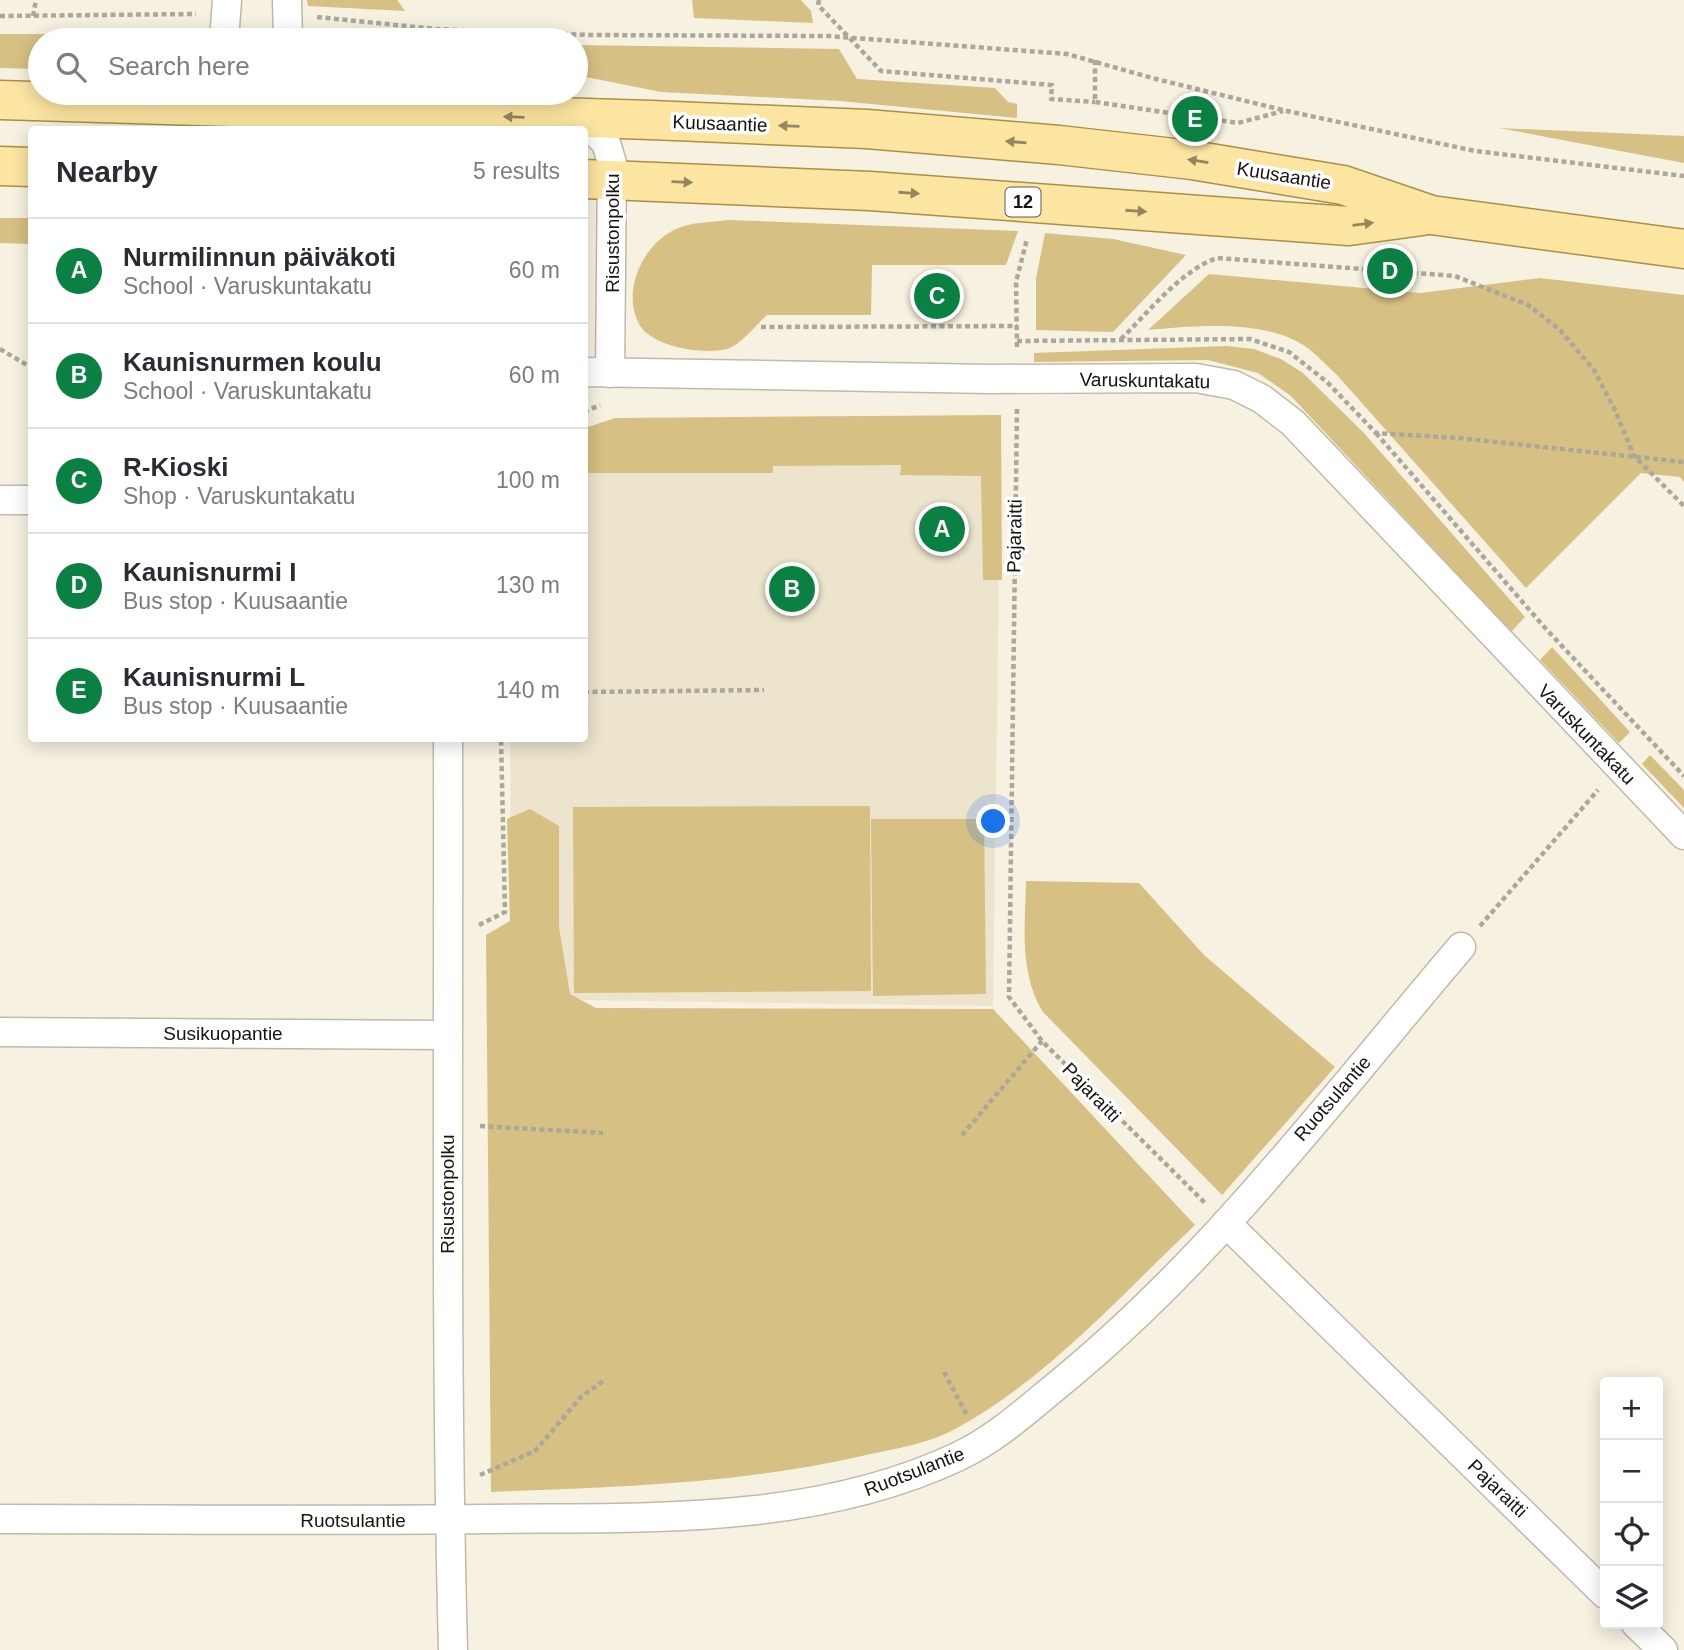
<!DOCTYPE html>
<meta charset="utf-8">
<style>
body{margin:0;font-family:Arial,sans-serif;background:#f2f2f3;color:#2b2b33}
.controls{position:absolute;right:21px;bottom:21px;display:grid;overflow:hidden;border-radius:7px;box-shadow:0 4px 18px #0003}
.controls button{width:63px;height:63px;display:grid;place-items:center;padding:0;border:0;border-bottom:2px solid #e1e1e2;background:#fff;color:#2b2b33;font:35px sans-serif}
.you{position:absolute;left:994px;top:822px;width:24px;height:24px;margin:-18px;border:5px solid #fff;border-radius:50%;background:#1a73e8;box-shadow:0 0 0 10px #1a73e833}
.badge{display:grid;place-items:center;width:46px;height:46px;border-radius:50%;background:#0b8043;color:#fff;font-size:23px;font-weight:700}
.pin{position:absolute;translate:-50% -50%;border:4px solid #fff;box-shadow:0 2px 7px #0006}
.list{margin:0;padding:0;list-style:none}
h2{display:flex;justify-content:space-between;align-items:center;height:91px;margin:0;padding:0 28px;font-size:30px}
h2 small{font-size:23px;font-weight:400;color:#7c7c81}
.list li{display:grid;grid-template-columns:46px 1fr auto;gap:21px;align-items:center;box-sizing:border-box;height:105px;padding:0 28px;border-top:2px solid #e1e1e2}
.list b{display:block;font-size:26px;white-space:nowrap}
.list p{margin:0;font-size:23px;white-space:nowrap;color:#7c7c81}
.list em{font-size:23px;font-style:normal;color:#7c7c81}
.icon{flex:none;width:38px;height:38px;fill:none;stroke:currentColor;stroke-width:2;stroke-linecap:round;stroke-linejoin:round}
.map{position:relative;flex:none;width:1684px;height:1650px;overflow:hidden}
.search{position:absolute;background:#fff;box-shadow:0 4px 18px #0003;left:28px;top:28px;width:560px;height:77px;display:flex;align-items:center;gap:18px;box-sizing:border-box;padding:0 24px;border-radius:38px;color:#7c7c81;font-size:26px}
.panel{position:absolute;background:#fff;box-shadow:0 4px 18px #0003;left:28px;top:126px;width:560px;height:616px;border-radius:7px}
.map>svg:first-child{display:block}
.built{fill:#ece4cd}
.green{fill:#d6c083}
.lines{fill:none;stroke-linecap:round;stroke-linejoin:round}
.minor-casing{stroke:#c0baab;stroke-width:31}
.primary-casing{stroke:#aa9045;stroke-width:41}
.path{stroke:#aba79a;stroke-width:4.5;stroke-dasharray:5 3.5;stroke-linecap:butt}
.minor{stroke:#fff;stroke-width:28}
.primary{stroke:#fce4a1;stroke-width:38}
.oneway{fill:#94865f}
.labels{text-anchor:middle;stroke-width:7;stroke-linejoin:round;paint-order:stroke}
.shield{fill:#fefefe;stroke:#5c5a57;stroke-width:2}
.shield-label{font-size:18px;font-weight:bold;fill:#16140f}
.street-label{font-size:19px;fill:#16140f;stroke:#fefefe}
</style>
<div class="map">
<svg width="1684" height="1650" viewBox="0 0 1684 1650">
<rect width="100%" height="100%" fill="#f7f1e1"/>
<polygon class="built" points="1001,420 993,1006 512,999 510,739 584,738 585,440 605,422"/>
<g class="green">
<polygon points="307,0 397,0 405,11 308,6"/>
<polygon points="692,0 801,0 811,11 813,23 694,18"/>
<polygon points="182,29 171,40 40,40 40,69 0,68 0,34 136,34"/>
<polygon points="316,29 492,40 327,40"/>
<polygon points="576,45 839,49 857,79 995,88 1008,102 1017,104 1017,118 840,101 661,92 576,75"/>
<polygon points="1499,128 1684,136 1684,163"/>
<polygon points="0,218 31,218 31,244 0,243"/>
<path d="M729 220 1018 231 1006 265H872L871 315H767C757 324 740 346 727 349 703 355 651 347 639 324 621 290 644 243 676 229 691 222 713 222 729 220Z"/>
<polygon points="1045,233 1113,239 1186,255 1113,332 1036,330 1036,279"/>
<path d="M1209 274 1420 293 1540 278 1684 295V482L1680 477 1641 473 1526 588 1337 375C1328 367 1319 357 1309 349 1268 318 1195 326 1148 330Z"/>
<polygon points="1227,346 1254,349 1281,359 1303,373 1363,432 1525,617 1511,632 1291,396 1258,373 1208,360 1034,362 1034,353"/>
<polygon points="1001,415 1002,580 983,580 981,476 900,475 901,465 773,466 773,473 585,473 585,428 615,418"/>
<polygon points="1552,647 1630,732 1619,743 1540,660"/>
<polygon points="1650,755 1684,790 1684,808 1642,764"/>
<polygon points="870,806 871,991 574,993 573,807"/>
<path d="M530 809 559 826V927L570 994 596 1008 993 1009 1195 1225C1120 1296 1048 1378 957 1428 931 1443 895 1449 866 1455 742 1484 617 1487 491 1492L486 935 510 921 507 819Z"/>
<polygon points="871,819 984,819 986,994 873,996"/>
<path d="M1026 881 1139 883 1204 955 1335 1067 1222 1195 1043 1012C1019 972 1025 927 1026 881Z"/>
</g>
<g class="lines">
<defs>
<g id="minor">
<polyline points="287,0 288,40"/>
<polyline points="224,40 227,0"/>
<polyline points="574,128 583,119 606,143 612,163 610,373"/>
<polyline points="584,372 991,379 1196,378 1234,385 1262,399 1293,423 1684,835"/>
<polyline points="0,500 32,500"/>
<path d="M448 738C449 1042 445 1346 453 1650"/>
<polyline points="0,1032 446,1035"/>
<polyline points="1226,1223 1605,1594"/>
<path d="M0 1519C161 1519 322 1521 483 1519 641 1517 810 1526 957 1457 996 1439 1028 1409 1060 1383 1213 1258 1334 1096 1461 947"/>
<polyline points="1636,1624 1663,1650"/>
</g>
<g id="primary">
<polyline points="0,100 651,120 867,129 1059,145 1192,160 1343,185 1431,215 1684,249"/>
<polyline points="0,166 32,167"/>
<polyline points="584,179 870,191 1349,226 1422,216"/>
</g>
</defs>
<use href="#minor" class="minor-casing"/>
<use href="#primary" class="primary-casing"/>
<g class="path">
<polyline points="819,0 818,5 881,71 1052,85 1051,99 1095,102"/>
<polyline points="0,16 196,14"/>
<polyline points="33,16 36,0"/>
<polyline points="317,17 436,29 591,35 828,36 1067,54 1156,79 1287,111 1475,151 1684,176"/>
<polyline points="1095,60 1095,102 1238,123 1283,111"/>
<polyline points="761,327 1017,326"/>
<path d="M1121 339C1149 312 1180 271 1217 258L1455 276 1528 305 1559 329 1594 370 1614 408 1634 456 1684 506"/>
<polyline points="1017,341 1250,339 1289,352 1327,382 1376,433 1458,438 1684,462"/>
<polyline points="1017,347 1016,282 1027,239"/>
<polyline points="0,349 32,368"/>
<polyline points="1017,409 1009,997 1042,1041 1205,1203"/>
<polyline points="584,412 600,405"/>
<polyline points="1376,433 1546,629 1684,776"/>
<polyline points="584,692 764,690"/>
<polyline points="479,925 505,912 501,738"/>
<polyline points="1480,926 1598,790"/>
<polyline points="480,1126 603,1133"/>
<polyline points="962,1135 1042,1041"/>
<polyline points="944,1372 968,1417"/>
<polyline points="480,1475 535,1451 581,1397 606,1379"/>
</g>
<use href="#minor" class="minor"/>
<use href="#primary" class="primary"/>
</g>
<defs><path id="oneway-solid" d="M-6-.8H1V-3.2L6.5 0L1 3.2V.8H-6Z" transform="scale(1.75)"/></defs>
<g class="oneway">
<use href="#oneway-solid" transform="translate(514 117) rotate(-178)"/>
<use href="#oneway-solid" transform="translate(789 126) rotate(-178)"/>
<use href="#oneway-solid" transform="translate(1016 142) rotate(-175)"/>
<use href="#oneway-solid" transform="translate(1198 161) rotate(-171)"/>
<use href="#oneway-solid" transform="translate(682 182) rotate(2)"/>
<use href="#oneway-solid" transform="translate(909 193) rotate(4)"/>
<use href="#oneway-solid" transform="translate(1136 211) rotate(4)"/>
<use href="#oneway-solid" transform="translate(1363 224) rotate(-7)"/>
</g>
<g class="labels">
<rect class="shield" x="1005.5" y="187.5" width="35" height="29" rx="5"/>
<g class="shield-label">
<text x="1023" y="208">12</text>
</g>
<g class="street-label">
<text transform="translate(720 123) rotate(2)" y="7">Kuusaantie</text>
<text transform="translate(1284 175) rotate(9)" y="7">Kuusaantie</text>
<text transform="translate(612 233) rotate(-90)" y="7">Risustonpolku</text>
<text transform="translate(1145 380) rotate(1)" y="7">Varuskuntakatu</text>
<text transform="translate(1014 536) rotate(-89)" y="7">Pajaraitti</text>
<text transform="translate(1587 734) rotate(46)" y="7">Varuskuntakatu</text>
<text x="223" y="1040">Susikuopantie</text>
<text transform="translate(1092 1092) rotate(46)" y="7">Pajaraitti</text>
<text transform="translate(1332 1098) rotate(-49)" y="7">Ruotsulantie</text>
<text transform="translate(447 1194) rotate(-90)" y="7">Risustonpolku</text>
<text transform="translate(914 1471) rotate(-21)" y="7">Ruotsulantie</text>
<text transform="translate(1498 1488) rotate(44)" y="7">Pajaraitti</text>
<text x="353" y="1527">Ruotsulantie</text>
</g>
</g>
</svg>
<div class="controls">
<button>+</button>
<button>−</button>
<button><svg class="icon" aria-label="locate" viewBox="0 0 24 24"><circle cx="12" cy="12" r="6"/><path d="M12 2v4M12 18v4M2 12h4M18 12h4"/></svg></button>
<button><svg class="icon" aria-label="layers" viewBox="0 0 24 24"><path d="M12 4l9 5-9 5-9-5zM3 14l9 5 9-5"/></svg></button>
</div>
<div class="you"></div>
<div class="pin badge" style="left:942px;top:529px">A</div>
<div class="pin badge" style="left:792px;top:589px">B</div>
<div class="pin badge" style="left:937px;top:296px">C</div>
<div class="pin badge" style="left:1390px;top:271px">D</div>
<div class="pin badge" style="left:1195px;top:119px">E</div>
<div class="search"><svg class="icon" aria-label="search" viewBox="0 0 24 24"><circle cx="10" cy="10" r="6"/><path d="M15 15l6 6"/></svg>Search here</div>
<section class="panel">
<h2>Nearby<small>5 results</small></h2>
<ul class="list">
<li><span class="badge">A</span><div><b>Nurmilinnun päiväkoti</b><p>School · Varuskuntakatu</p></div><em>60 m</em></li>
<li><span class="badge">B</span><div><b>Kaunisnurmen koulu</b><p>School · Varuskuntakatu</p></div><em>60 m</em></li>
<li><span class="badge">C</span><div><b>R-Kioski</b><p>Shop · Varuskuntakatu</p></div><em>100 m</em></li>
<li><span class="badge">D</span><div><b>Kaunisnurmi I</b><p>Bus stop · Kuusaantie</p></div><em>130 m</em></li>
<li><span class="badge">E</span><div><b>Kaunisnurmi L</b><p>Bus stop · Kuusaantie</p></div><em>140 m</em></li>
</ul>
</section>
</div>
